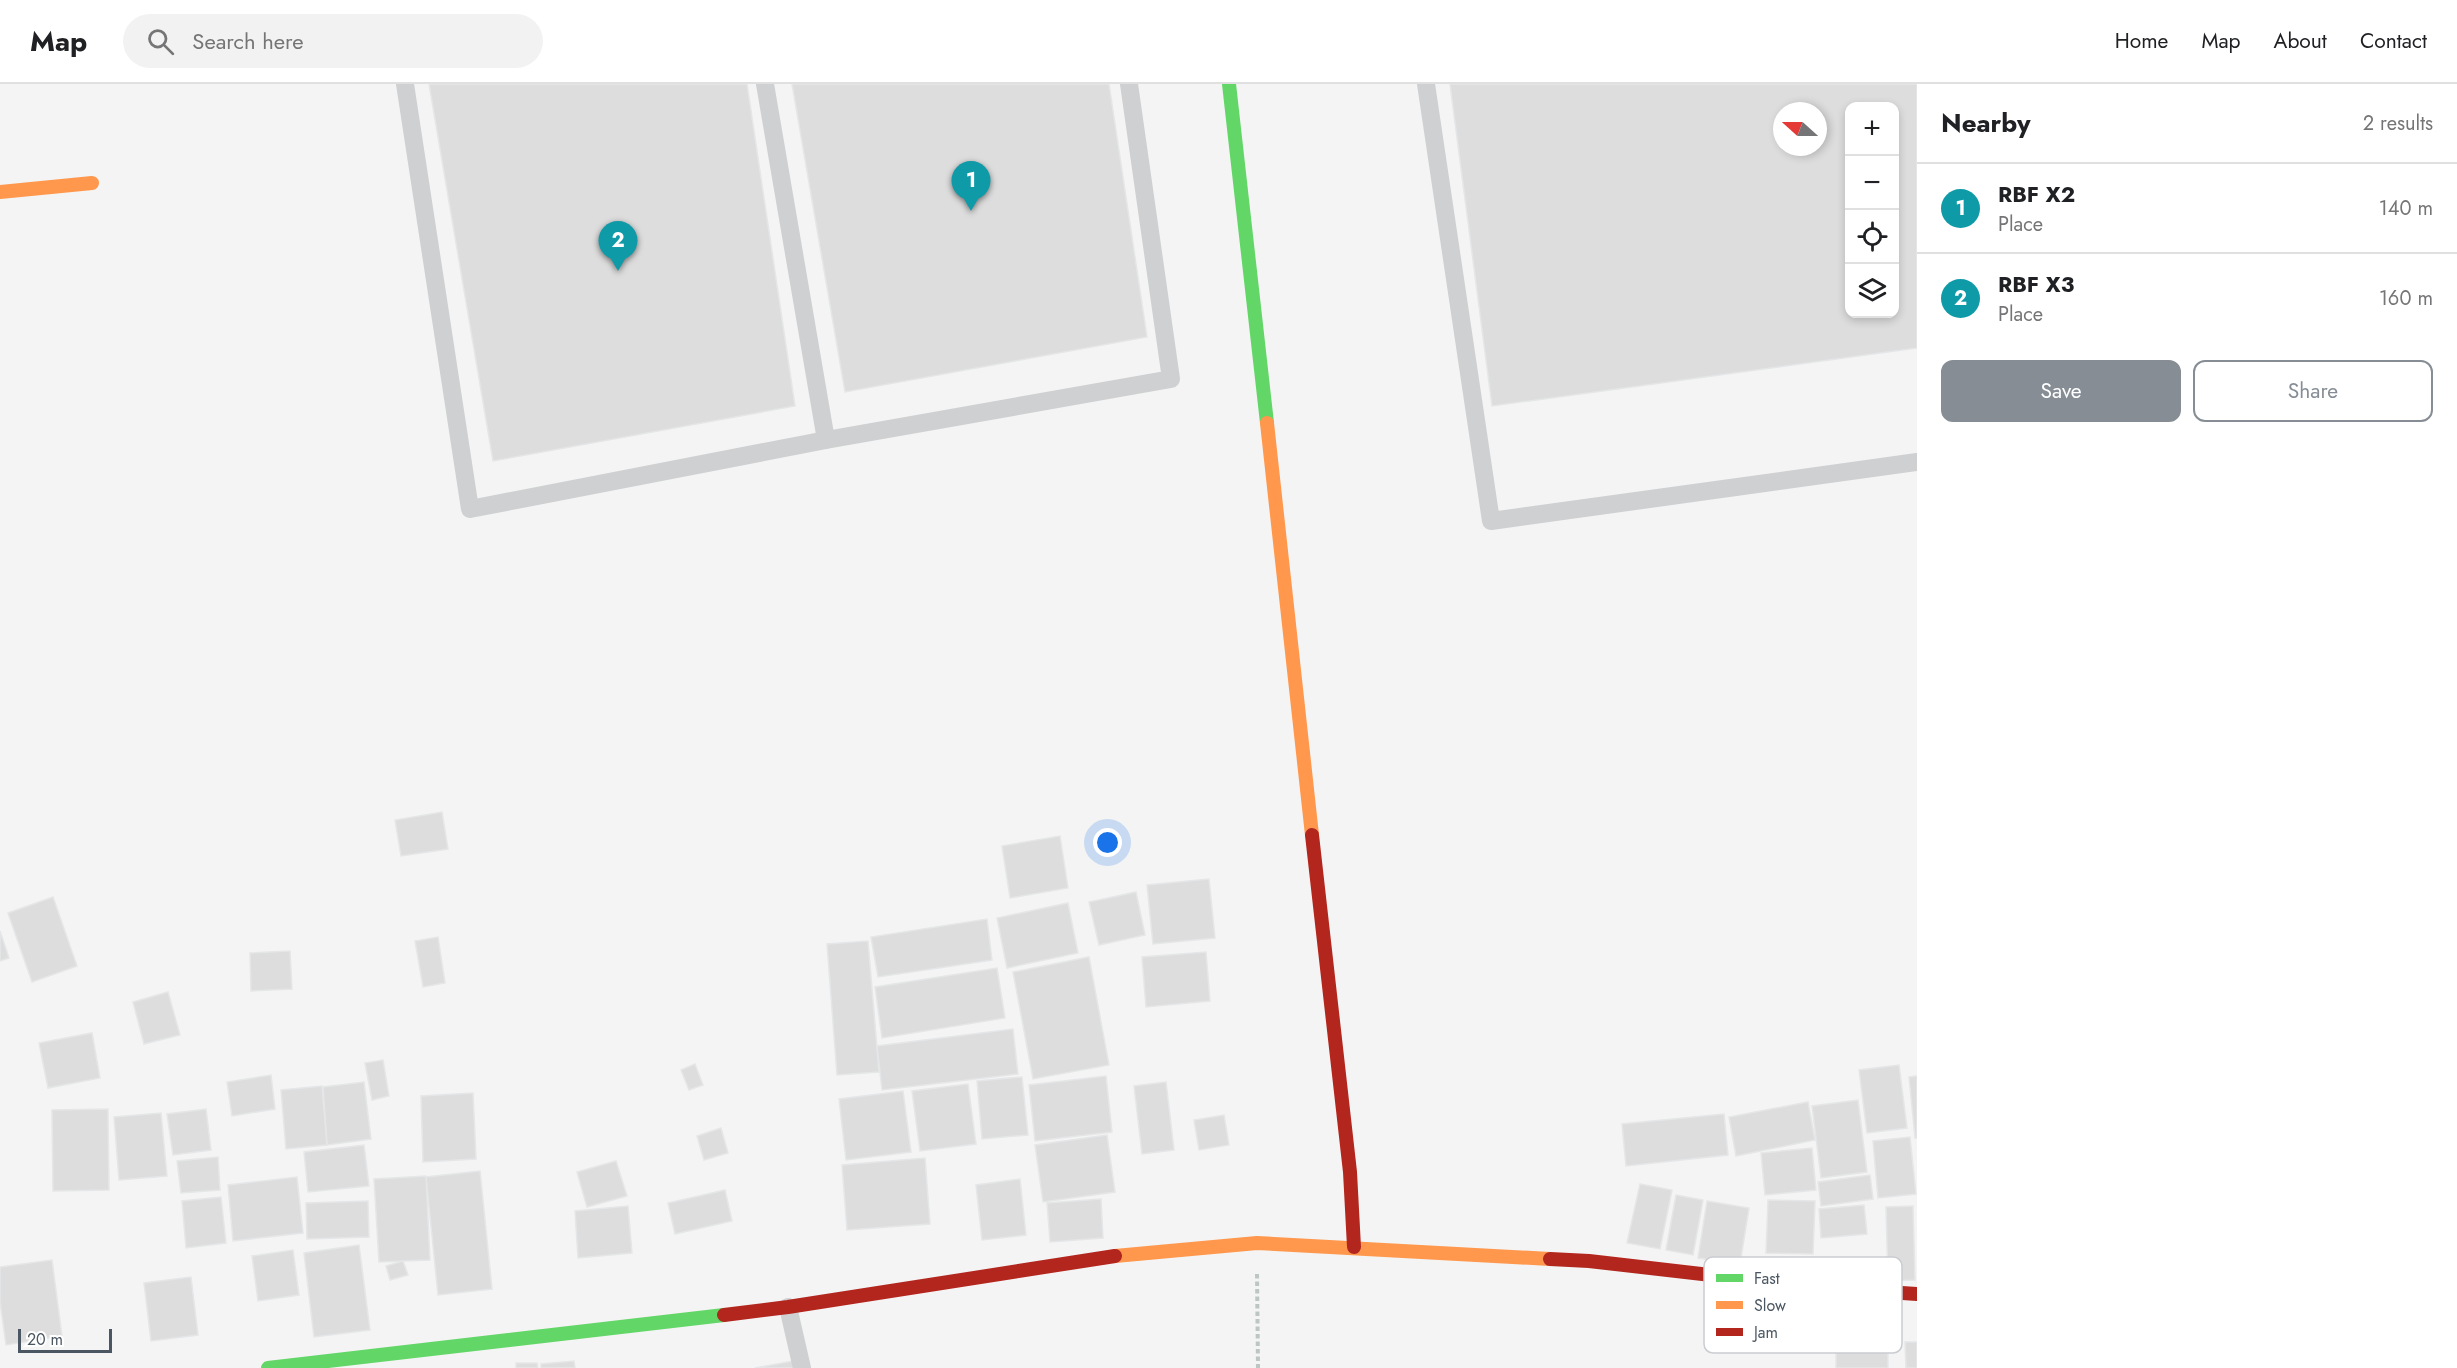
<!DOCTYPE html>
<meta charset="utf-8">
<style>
body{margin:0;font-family:Jost,sans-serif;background:#f2f2f2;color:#202124}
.controls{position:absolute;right:18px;top:18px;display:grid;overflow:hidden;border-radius:12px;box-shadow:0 3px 9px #0003}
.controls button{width:54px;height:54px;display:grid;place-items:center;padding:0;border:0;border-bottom:2px solid #e0e0e0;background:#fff;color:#202124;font:30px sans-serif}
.compass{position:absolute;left:1773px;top:18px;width:54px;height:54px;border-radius:50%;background:#fff;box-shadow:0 3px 9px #0003;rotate:291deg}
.scale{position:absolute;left:18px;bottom:15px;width:94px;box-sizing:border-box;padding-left:6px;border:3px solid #4a5661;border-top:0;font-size:16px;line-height:21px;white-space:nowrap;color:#4a5661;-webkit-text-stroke:4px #fff;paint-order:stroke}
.you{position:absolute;left:1108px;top:759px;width:21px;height:21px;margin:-15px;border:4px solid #fff;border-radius:50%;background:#1a73e8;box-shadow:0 0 0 9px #1a73e833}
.badge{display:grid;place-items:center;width:39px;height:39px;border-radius:50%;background:#868d94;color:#fff;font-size:20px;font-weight:700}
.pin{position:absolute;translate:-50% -50px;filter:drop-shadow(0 2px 3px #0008)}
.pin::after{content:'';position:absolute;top:32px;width:21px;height:18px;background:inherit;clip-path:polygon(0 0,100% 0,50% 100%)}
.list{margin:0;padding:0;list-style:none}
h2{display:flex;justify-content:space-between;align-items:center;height:78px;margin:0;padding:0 24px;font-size:26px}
h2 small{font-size:20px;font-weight:400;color:#757577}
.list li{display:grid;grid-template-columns:39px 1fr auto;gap:18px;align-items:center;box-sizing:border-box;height:90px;padding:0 24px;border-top:2px solid #e0e0e0}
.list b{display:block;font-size:22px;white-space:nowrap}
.list p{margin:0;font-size:20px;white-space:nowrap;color:#757577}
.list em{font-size:20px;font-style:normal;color:#757577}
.actions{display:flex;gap:12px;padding:18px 24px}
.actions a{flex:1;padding:14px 0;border:2px solid #868d94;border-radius:12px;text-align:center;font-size:21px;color:#868d94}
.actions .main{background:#868d94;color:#fff}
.icon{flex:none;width:33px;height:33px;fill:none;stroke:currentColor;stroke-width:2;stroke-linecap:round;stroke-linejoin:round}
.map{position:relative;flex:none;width:1917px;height:1284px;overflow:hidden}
header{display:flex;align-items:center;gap:36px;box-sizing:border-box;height:84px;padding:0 30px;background:#fff;border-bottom:2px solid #e0e0e0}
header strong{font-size:28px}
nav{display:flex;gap:33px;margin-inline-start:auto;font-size:21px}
.search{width:420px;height:54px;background:#f2f2f2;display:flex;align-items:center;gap:15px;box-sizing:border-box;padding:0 21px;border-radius:33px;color:#757577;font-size:22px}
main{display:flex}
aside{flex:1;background:#fff}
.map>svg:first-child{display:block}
.building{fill:#ddddde;stroke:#e5e6e7;stroke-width:1.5;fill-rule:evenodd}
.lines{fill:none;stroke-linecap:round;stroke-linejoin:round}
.path{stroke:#bcc7c4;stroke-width:4;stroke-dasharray:4.5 3;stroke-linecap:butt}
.lane{stroke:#ced0d2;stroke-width:18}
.fast{stroke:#63d668;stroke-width:14}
.slow{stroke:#ff974d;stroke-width:14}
.jam{stroke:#b3261e;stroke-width:14}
.key{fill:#fff;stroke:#c9ccd0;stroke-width:1.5}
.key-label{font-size:16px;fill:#4a5661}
</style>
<header>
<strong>Map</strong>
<div class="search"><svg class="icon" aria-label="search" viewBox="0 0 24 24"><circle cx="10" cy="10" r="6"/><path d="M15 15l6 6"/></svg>Search here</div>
<nav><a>Home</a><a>Map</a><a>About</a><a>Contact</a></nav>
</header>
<main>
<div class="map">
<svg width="1917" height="1284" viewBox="0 0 1917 1284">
<rect width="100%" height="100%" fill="#f4f4f4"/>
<g class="building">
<polygon points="429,0 747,0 795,322 493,377"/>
<polygon points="792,0 1109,0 1147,253 845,308"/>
<path d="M1450 0H1917V264L1492 322ZM1850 22H1894V230H1850ZM1782 27H1818V63H1782Z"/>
<polygon points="442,728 448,765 401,772 395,736"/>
<polygon points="1060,752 1068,804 1010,814 1002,762"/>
<polygon points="1209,795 1215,854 1153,860 1147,801"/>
<polygon points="1136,808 1145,851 1099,861 1089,818"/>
<polygon points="53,813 77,882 32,898 8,829"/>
<polygon points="1068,819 1078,869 1007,884 997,834"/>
<polygon points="987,835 992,876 878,893 871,853"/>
<polygon points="0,847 9,874 0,877"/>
<polygon points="438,853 445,899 423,903 415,857"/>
<polygon points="868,857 879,988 837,991 827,860"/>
<polygon points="290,867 292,905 251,907 250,869"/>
<polygon points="1206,868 1210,917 1146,923 1142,873"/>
<polygon points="1089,873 1109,981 1033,995 1013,888"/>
<polygon points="997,884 1005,934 882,954 875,903"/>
<polygon points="168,908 180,951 144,960 133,918"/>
<polygon points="1013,945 1018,990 882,1006 877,962"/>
<polygon points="92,949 100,994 48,1004 39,959"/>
<polygon points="383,976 389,1012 372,1016 365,979"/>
<polygon points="695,980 703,1001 689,1006 681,986"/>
<polygon points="1899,981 1907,1044 1867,1049 1859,986"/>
<polygon points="271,991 275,1025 232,1032 227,998"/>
<polygon points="1106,992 1112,1048 1035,1057 1029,1001"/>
<polygon points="1917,992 1917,1054 1915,1054 1909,993"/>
<polygon points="1022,993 1028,1051 982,1055 977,997"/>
<polygon points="364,998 371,1055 327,1061 323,1003"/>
<polygon points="1166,998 1174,1066 1142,1070 1134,1002"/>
<polygon points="968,1000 976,1060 920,1067 912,1007"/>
<polygon points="322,1002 327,1061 286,1065 281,1006"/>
<polygon points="903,1007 911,1068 846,1076 839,1015"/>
<polygon points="473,1009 476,1075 423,1078 421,1012"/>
<polygon points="1858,1016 1867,1088 1821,1094 1812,1022"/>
<polygon points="1808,1018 1815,1056 1736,1072 1729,1033"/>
<polygon points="108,1025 109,1106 53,1107 52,1026"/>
<polygon points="206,1025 211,1066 173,1071 167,1030"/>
<polygon points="161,1029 167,1092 119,1096 114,1033"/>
<polygon points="1724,1030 1728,1071 1626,1082 1622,1040"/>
<polygon points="1224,1031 1229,1061 1199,1066 1194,1036"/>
<polygon points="721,1044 728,1069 704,1076 697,1052"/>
<polygon points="1107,1051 1115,1108 1043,1118 1035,1061"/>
<polygon points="1910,1053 1916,1110 1878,1114 1873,1057"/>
<polygon points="364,1061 369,1102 308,1108 304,1068"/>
<polygon points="1812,1064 1816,1106 1765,1111 1761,1069"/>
<polygon points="218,1073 220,1106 181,1109 177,1077"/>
<polygon points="925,1074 930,1140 847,1146 842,1081"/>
<polygon points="616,1077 627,1112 587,1123 577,1088"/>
<polygon points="480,1087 492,1205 438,1211 426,1093"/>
<polygon points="1870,1091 1873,1115 1821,1122 1818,1098"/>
<polygon points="426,1092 430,1176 379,1178 374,1095"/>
<polygon points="297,1093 303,1149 233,1157 228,1101"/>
<polygon points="1020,1095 1026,1151 982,1156 976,1101"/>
<polygon points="1640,1100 1672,1106 1660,1165 1627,1159"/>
<polygon points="725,1106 732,1137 675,1150 668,1119"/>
<polygon points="1676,1111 1703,1116 1693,1171 1666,1166"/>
<polygon points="221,1113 226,1159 186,1164 182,1117"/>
<polygon points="1101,1115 1103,1154 1050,1158 1047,1119"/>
<polygon points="1768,1116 1815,1117 1813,1170 1766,1169"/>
<polygon points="368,1117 369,1153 307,1155 306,1119"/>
<polygon points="1707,1117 1749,1124 1740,1180 1698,1174"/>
<polygon points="1864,1121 1867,1150 1821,1154 1819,1125"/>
<polygon points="628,1122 632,1169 578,1174 575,1127"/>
<polygon points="1913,1122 1915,1196 1888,1197 1886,1123"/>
<polygon points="359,1161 370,1246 314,1253 304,1169"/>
<polygon points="293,1166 299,1211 258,1217 252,1172"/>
<polygon points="52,1176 62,1252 6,1261 0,1218 0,1183"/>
<polygon points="403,1177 408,1191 390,1196 386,1182"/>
<polygon points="191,1193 198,1251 151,1257 144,1199"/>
<rect x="1836" y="1257" width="52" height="27"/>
<polygon points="1905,1258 1917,1258 1917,1284 1906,1284"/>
<polygon points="574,1277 575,1284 541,1284 541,1280"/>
<polygon points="793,1277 795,1284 755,1284"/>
<polygon points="516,1279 537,1279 538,1284 516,1284"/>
</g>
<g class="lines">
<polyline class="path" points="1257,1190 1258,1284"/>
<g class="lane">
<polyline points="405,0 470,425 826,356 765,0"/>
<polyline points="1426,0 1491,437 1917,378"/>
<polyline points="826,356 1171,295 1129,0"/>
<polyline points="788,1223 802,1284"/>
</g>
<g class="fast">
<polyline points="1229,0 1267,339"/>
<polyline points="268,1284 724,1231"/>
</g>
<g class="slow">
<polyline points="0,108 92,99"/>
<polyline points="1267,339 1312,751"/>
<polyline points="1115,1172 1257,1159 1550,1175"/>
</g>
<g class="jam">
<polyline points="1312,751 1350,1088 1354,1163"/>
<polyline points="1550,1175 1589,1177 1814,1203 1917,1210"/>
<polyline points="724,1231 788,1223 1115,1172"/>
</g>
</g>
<rect x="1704" y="1173" width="198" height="96" rx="9" class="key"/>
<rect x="1716" y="1190" width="27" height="8" fill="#63d668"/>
<rect x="1716" y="1217" width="27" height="8" fill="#ff974d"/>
<rect x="1716" y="1244" width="27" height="8" fill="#b3261e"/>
<g class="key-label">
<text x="1754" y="1200">Fast</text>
<text x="1754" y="1227">Slow</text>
<text x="1754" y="1254">Jam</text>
</g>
</svg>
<div class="controls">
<button>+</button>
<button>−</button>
<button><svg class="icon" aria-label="locate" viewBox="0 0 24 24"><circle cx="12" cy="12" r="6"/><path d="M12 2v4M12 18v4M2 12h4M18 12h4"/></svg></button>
<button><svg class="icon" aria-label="layers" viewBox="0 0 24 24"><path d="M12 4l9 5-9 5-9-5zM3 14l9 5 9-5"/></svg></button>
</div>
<svg class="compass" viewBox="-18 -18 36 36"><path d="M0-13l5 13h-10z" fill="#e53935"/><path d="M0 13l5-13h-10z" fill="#757577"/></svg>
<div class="scale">20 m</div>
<div class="you"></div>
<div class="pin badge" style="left:971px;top:127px;background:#0f9aa8">1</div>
<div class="pin badge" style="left:618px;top:187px;background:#0f9aa8">2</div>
</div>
<aside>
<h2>Nearby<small>2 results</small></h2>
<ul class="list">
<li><span class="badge" style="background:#0f9aa8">1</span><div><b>RBF X2</b><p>Place</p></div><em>140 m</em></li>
<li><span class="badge" style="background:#0f9aa8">2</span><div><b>RBF X3</b><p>Place</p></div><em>160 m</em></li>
</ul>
<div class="actions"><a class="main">Save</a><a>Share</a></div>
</aside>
</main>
